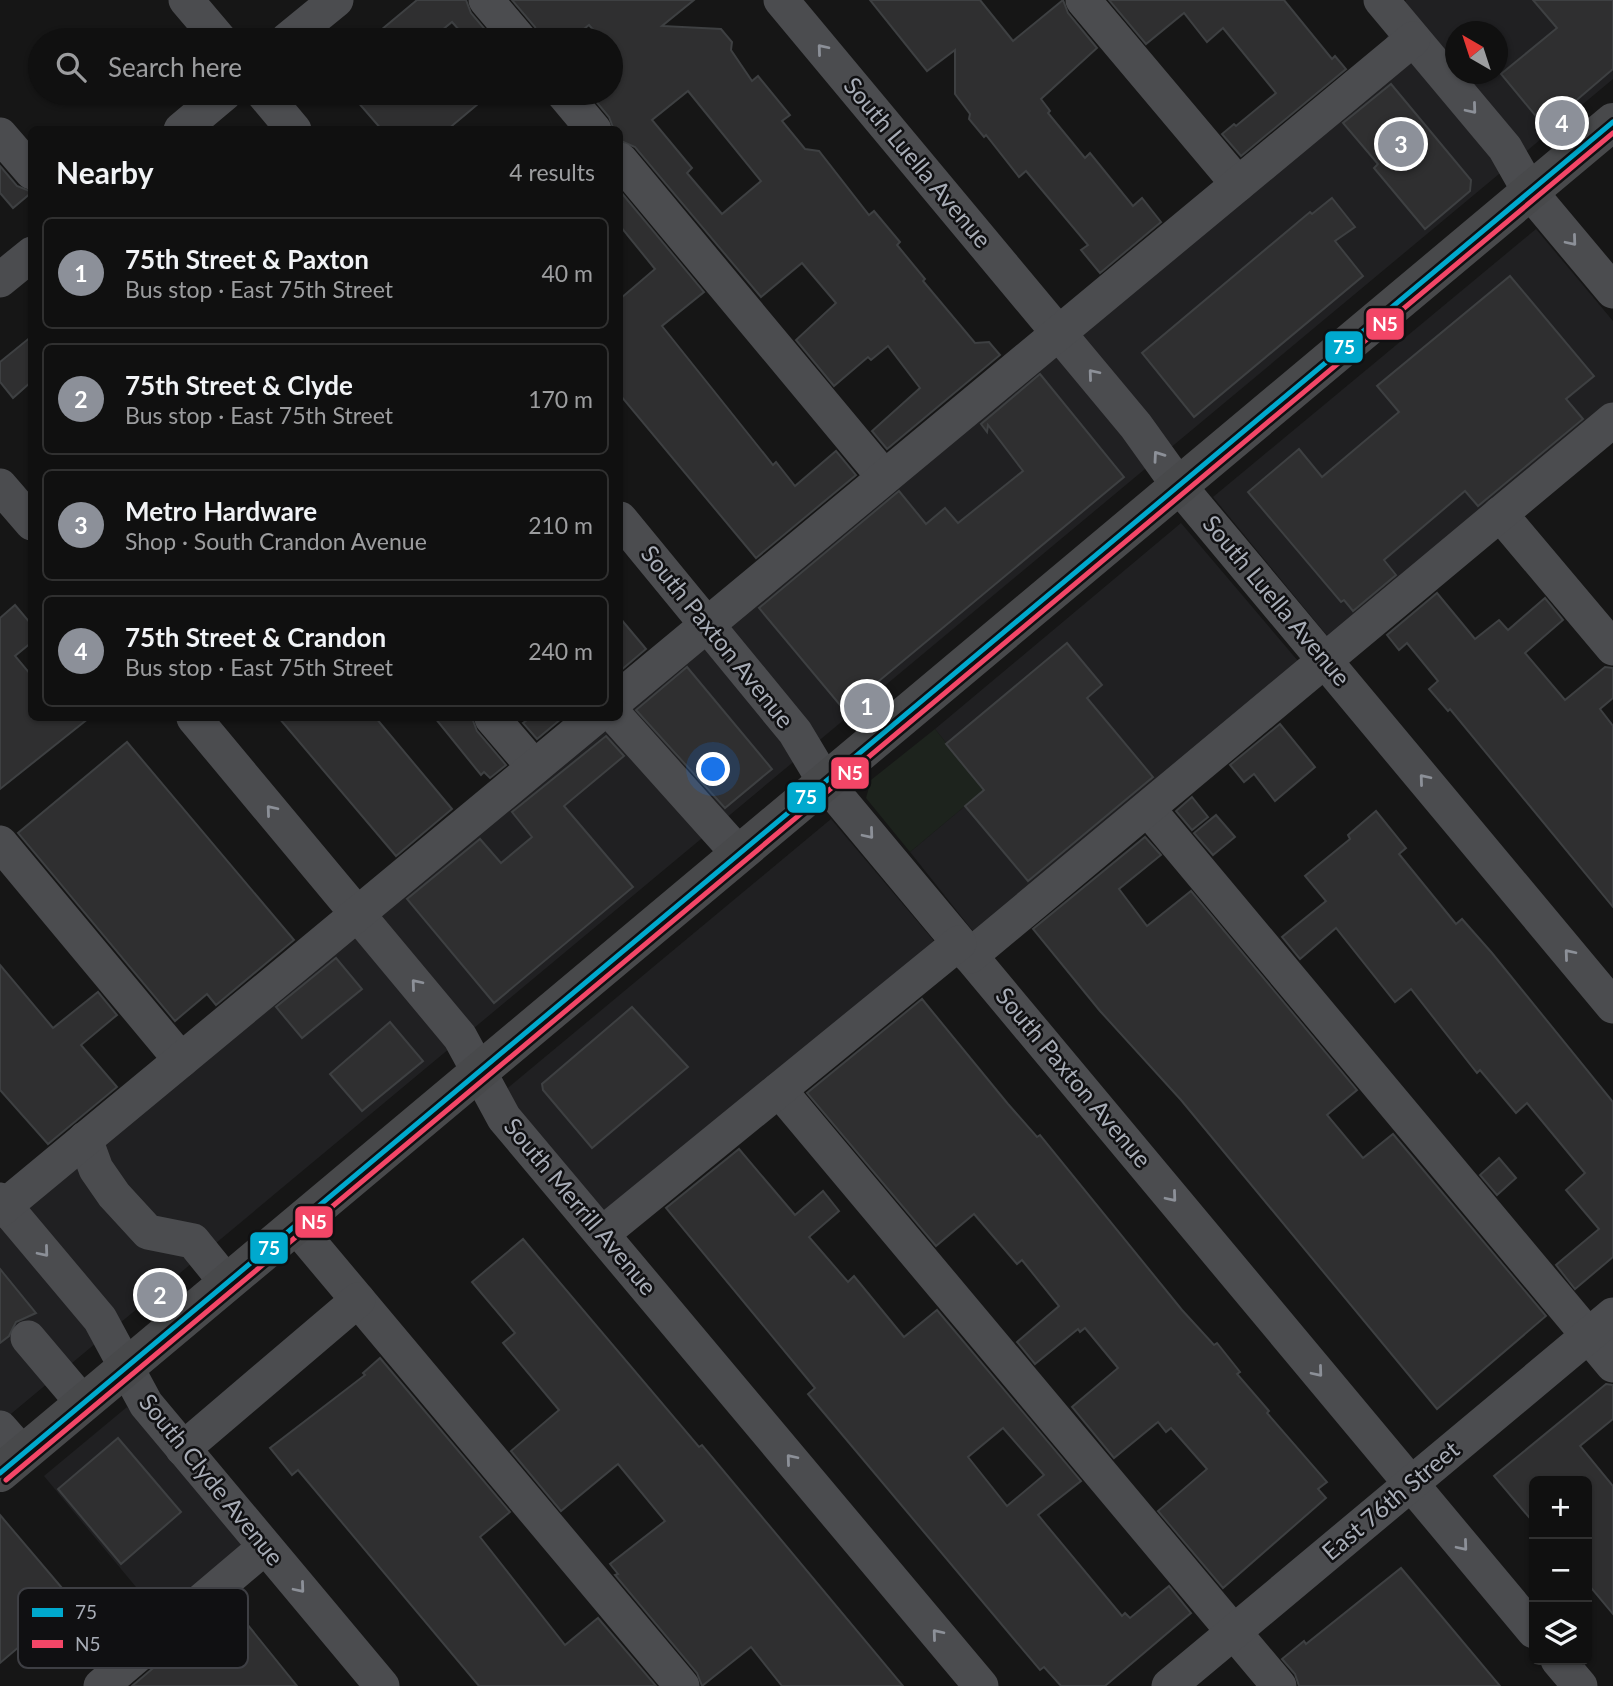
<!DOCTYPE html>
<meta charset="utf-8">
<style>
body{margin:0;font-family:Lato,sans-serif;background:#191919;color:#f1f3f6}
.controls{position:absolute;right:21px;bottom:21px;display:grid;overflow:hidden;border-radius:10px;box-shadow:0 2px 5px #0004}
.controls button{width:63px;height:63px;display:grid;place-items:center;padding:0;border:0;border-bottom:2px solid #303030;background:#101010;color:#f1f3f6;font:35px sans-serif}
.compass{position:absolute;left:1445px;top:21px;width:63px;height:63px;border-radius:50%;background:#101010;box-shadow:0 2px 5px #0004;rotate:321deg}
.you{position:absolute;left:714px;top:770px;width:24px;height:24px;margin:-18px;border:5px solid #fff;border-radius:50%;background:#1a73e8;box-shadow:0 0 0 10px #1a73e833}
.badge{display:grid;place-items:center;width:46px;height:46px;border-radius:50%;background:#8c9099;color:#fff;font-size:23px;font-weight:700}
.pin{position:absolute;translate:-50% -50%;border:4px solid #fff;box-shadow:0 2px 7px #0006}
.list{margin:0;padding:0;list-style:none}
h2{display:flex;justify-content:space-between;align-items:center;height:91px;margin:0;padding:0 28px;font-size:30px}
h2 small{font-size:23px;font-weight:400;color:#9c9d9f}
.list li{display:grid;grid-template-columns:46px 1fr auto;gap:21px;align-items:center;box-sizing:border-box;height:112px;margin:0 14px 14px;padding:0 14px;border:2px solid #303030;border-radius:10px}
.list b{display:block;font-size:26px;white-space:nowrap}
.list p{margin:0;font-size:23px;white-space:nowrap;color:#9c9d9f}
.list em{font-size:23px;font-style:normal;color:#9c9d9f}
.icon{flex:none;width:38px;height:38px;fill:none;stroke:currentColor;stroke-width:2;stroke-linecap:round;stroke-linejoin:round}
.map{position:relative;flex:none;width:1613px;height:1686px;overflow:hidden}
.search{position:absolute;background:#101010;box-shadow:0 2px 5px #0004;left:28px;top:28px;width:595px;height:77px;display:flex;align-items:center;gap:18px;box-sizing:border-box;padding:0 24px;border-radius:38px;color:#9c9d9f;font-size:26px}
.panel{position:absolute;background:#101010;box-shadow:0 2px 5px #0004;left:28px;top:126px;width:595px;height:595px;border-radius:10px}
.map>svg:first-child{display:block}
.built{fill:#202022;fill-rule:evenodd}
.green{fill:#1d231d}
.building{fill:#2f2f30;stroke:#3e4042;stroke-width:2;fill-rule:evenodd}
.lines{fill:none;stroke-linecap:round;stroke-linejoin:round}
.minor{stroke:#4b4c4f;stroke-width:35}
.major{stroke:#48494b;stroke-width:38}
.bus-1-casing{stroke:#101012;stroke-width:10}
.bus-2-casing{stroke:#101012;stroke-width:10}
.bus-1{stroke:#00a9ce;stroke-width:5}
.bus-2{stroke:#f34667;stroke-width:5}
.oneway{stroke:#8c9098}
.labels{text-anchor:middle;stroke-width:5;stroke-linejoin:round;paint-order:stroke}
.street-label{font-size:24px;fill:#a8adb7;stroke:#101012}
.key{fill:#101012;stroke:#3e3f44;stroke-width:2}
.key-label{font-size:19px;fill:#a8adb7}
.line-badge{stroke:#101012;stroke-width:2.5}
.badge-label{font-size:19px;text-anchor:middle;font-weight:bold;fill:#fff}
</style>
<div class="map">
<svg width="1613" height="1686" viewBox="0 0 1613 1686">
<rect width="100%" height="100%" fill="#161616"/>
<g class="built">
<path d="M1406 0H1613V79L0 1423V1224L1373 64ZM1456 32H1498V74H1456Z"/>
<polygon points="1536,229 1613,321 1613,420 1338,649 1213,497"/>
<polygon points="1181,523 1309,674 984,945 910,852 984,790 935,729"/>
<polygon points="831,819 945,954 613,1225 503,1092"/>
<polygon points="127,1407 253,1557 170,1628 44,1476"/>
</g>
<polygon class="green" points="935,729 984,790 910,852 866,798 871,780"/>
<g class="building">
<polygon points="417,0 466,0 471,13 494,40 468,40 452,22 430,40 369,40"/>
<path d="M512 0H694L662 26 721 29 732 42 731 50 752 81 758 76 790 115 782 121 805 149 819 151 869 215 874 211 900 242 897 245 925 279 923 281 975 343 989 342 1000 355 887 449 872 431 920 388 888 346 871 360 868 357 834 386 796 340 836 303 802 263 761 297 635 147 621 141 620 130H614L609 117 589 93H611V40H602L589 25 570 40H540L535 27ZM688 91 761 181 722 214 687 173 692 168 652 120Z"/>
<polygon points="870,0 980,0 1013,41 1063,0 1068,13 1097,48 1041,99 1050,111 1048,113 1085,158 1090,153 1133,206 1142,198 1161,222 1100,273 1081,250 1088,245 1026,171 1019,177 986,135 984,137 969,119 970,114 955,94 955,50 927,71"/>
<polygon points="1109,0 1284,0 1332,59 1335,56 1346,69 1241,156 1222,134 1234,124 1236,126 1276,93 1223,28 1207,42 1184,13 1146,44"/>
<polygon points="1533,0 1613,0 1613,69 1545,127 1501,74 1557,28"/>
<polygon points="1391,84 1471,180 1470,191 1425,229 1374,168 1378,164 1343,123"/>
<polygon points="350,93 491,93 447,130 382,130"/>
<polygon points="0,166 17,186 32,192 13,208 0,193"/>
<polygon points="620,191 704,292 662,326 773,465 776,462 795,486 836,451 856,475 756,558 620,395 620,299 655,269 620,226"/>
<polygon points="1332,198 1355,227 1335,241 1363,276 1194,417 1142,353 1310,212 1312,214"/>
<polygon points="1510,276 1594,376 1566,399 1583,419 1478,506 1465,491 1384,560 1396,575 1353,611 1344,600 1341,602 1248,492 1299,449 1322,477 1399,412 1377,386"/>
<polygon points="32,336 32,381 13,398 0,382 0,362"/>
<polygon points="1040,374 1124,477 850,705 840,705 759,608 899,491 926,524 945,508 958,523 1023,471 988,425 987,432 981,424"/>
<polygon points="1437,593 1475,639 1499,620 1508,630 1545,598 1563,620 1525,653 1565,700 1605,667 1613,668 1613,698 1600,709 1613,726 1613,907 1450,709 1448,711 1429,689 1438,681 1407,643 1399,650 1387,635"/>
<polygon points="15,605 32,625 32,642 15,656 32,676 32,718 89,718 0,789 0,618"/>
<polygon points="620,618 646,649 620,671"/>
<polygon points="1067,643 1102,685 1087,698 1153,777 1028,881 965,806 984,790 946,744"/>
<polygon points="687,667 772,769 725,808 636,710"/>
<polygon points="279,718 376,718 452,809 396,856"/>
<polygon points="435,718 472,718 477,731 506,765 490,778 484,772 481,775"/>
<polygon points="530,718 560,718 561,719 537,739 523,723"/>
<polygon points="1280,724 1315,767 1275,801 1254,774 1244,782 1230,765"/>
<polygon points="606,736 624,756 564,806 633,887 494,1003 407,899 480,839 501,863 532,837 512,812"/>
<polygon points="127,742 294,940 216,1005 207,994 175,1021 18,833"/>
<polygon points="1192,797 1208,817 1192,830 1176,811"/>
<polygon points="1376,811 1406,848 1399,854 1456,924 1462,919 1492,953 1613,1102 1613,1257 1575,1289 1556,1265 1599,1229 1566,1190 1585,1173 1527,1103 1516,1113 1480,1070 1477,1073 1411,989 1395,1002 1336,928 1300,959 1282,937 1326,901 1305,876 1350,839 1348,835"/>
<polygon points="1216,815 1235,837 1213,855 1194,833"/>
<polygon points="1145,837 1161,855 1119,889 1147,926 1191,891 1357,1090 1327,1115 1363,1158 1393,1134 1546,1316 1437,1409 1181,1100 1100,1011 1033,929"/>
<polygon points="336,958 362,989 302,1038 276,1007"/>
<polygon points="0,965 53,1028 98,992 117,1015 81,1045 117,1087 48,1144 0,1090"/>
<polygon points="922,999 1008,1104 1037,1137 1040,1135 1182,1310 1214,1345 1217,1343 1240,1372 1237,1374 1269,1411 1267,1413 1327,1482 1318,1489 1326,1498 1223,1588 1158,1511 1207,1469 1171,1428 1166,1432 1158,1422 1114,1458 1072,1407 1118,1368 1085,1328 1080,1332 1078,1329 1035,1364 1017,1342 1059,1306 1022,1260 1017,1264 974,1214 936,1246 807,1093"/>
<polygon points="632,1007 688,1067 592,1148 543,1090 542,1084"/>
<polygon points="390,1022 423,1061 362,1111 330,1074"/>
<path d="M739 1149 795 1215 823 1191 839 1211 809 1237 848 1282 854 1276 904 1337 937 1310 1081 1481 1038 1515 1122 1616 1125 1613 1130 1618 1169 1586 1191 1613 1105 1686H1061L1044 1667 1040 1670 808 1394 815 1388 666 1208ZM1003 1428 1044 1475 1007 1506 968 1457Z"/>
<polygon points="1499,1158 1516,1178 1497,1195 1480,1175"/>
<polygon points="523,1239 699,1447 702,1445 903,1686 782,1686 751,1647 702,1686 697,1673 615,1575 618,1574 610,1564 665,1521 618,1464 561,1511 511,1451 559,1410 503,1343 515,1333 472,1282"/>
<polygon points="0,1269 36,1313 16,1322 9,1336 0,1343"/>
<polygon points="380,1358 510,1512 480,1537 565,1645 598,1618 656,1686 479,1686 298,1470 292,1475 270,1448 365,1375 363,1373"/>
<polygon points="1606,1384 1613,1385 1613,1419 1580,1446 1613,1486 1613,1614 1587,1583 1587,1481 1534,1481 1534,1523 1494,1476"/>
<polygon points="118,1438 181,1512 121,1564 58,1489"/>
<polygon points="0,1515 73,1601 0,1663"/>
<polygon points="1401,1568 1500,1686 1299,1686 1295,1674 1282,1659 1304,1641 1306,1644"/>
<polygon points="230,1603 297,1686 132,1686"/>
</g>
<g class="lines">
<g class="minor">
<polyline points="186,0 220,40"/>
<polyline points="486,0 520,40"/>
<polyline points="781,0 1136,426 1179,486 1613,1006"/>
<polyline points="1083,0 1238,184"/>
<polyline points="1381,0 1505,148 1530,192 1613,291"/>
<polyline points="287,40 336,0"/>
<polyline points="263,93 294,130"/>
<polyline points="563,93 594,130"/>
<polyline points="181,130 225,93"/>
<polyline points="0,135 32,172"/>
<polyline points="620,160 884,477"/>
<polyline points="0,280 32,254"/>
<polyline points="0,486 32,523"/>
<polyline points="1500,514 1613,648"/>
<polyline points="620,519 795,732 825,782 1534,1631"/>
<polyline points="620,697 1413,39"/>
<polyline points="194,718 460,1037 504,1118 981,1686"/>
<polyline points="492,718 534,767"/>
<polyline points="617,718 739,854"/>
<polyline points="1148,809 1613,1365"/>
<polyline points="0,843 181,1060"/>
<polyline points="970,956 1613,420"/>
<polyline points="779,1090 1279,1686"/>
<polyline points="85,1139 96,1169 114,1195 148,1232 193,1241 227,1283"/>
<polyline points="0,1200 100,1319 146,1404 382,1686"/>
<polyline points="0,1210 594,718"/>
<polyline points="295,1225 682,1686"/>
<polyline points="602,1234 959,943"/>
<polyline points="28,1338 83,1403"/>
<polyline points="0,1428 23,1454"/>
<polyline points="183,1449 358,1300"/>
<polyline points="1558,1660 1580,1686"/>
<polyline points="101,1686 265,1547"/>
<polyline points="1169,1686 1613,1315"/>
</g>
<polyline class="major" points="0,1473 1613,122"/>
<defs>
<polyline id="bus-1" points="0,1473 1613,122"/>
<polyline id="bus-2" points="6,1480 1613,133"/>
</defs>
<use href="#bus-1" class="bus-1-casing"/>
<use href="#bus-2" class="bus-2-casing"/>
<use href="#bus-1" class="bus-1"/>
<use href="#bus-2" class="bus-2"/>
</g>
<defs><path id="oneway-chevron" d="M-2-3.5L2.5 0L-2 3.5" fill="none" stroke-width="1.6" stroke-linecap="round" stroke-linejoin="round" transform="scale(1.75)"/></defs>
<g class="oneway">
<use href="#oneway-chevron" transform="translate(822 49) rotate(-130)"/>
<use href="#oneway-chevron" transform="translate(1472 109) rotate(50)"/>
<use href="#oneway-chevron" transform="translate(1572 241) rotate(50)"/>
<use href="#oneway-chevron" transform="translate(1093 374) rotate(-130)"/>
<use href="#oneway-chevron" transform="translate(1158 456) rotate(-125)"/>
<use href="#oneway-chevron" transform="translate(1424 779) rotate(-130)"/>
<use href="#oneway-chevron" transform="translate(271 810) rotate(-130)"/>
<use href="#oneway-chevron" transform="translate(869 834) rotate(50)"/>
<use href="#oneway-chevron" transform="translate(1569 954) rotate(-130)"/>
<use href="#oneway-chevron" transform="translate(416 984) rotate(-130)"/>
<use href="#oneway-chevron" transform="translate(1172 1197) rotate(50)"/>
<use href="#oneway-chevron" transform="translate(44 1252) rotate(50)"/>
<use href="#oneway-chevron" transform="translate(1318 1372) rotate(50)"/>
<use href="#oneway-chevron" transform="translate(791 1459) rotate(-130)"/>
<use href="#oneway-chevron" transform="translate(1463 1546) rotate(50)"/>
<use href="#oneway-chevron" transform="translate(300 1588) rotate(50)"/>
<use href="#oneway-chevron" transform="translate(937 1634) rotate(-130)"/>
</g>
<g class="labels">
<g class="street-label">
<text transform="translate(917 163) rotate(50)" y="8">South Luella Avenue</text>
<text transform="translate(1276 601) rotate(50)" y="8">South Luella Avenue</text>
<text transform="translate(717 637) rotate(51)" y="8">South Paxton Avenue</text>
<text transform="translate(1073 1078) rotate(50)" y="8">South Paxton Avenue</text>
<text transform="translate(580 1207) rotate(50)" y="8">South Merrill Avenue</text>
<text transform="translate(211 1480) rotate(51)" y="8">South Clyde Avenue</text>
<text transform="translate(1391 1501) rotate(-40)" y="8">East 76th Street</text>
</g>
</g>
<rect x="18" y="1588" width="230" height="80" rx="10" class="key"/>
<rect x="32" y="1608" width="31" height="9" fill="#00a9ce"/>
<rect x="32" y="1640" width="31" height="8" fill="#f34667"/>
<g class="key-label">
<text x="75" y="1619">75</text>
<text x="75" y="1651">N5</text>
</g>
<g class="line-badge">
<rect x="1365" y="307" width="40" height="34" rx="7" fill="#f34667"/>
<rect x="1324" y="330" width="40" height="34" rx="7" fill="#00a9ce"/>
<rect x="830" y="756" width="40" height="34" rx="7" fill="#f34667"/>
<rect x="786" y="781" width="41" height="33" rx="7" fill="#00a9ce"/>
<rect x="294" y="1205" width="40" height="34" rx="7" fill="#f34667"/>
<rect x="249" y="1231" width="40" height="34" rx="7" fill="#00a9ce"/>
</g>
<g class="badge-label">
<text x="1385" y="331">N5</text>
<text x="1344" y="354">75</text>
<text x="850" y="780">N5</text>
<text x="806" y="804">75</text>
<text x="314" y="1229">N5</text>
<text x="269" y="1255">75</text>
</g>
</svg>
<div class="controls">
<button>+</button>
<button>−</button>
<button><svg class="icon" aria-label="layers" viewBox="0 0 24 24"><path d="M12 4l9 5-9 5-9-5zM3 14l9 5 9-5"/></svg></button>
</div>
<svg class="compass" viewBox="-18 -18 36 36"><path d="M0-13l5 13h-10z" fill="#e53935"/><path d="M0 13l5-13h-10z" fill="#9c9d9f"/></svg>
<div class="you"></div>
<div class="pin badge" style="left:867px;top:706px">1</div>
<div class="pin badge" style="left:160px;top:1295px">2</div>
<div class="pin badge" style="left:1401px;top:144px">3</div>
<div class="pin badge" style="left:1562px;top:123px">4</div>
<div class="search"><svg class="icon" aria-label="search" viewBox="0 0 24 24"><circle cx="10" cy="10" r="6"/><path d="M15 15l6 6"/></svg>Search here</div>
<section class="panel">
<h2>Nearby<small>4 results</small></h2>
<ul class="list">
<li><span class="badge">1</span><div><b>75th Street &amp; Paxton</b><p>Bus stop · East 75th Street</p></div><em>40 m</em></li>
<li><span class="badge">2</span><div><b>75th Street &amp; Clyde</b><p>Bus stop · East 75th Street</p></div><em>170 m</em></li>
<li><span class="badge">3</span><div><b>Metro Hardware</b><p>Shop · South Crandon Avenue</p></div><em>210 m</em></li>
<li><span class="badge">4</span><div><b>75th Street &amp; Crandon</b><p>Bus stop · East 75th Street</p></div><em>240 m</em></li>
</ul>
</section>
</div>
